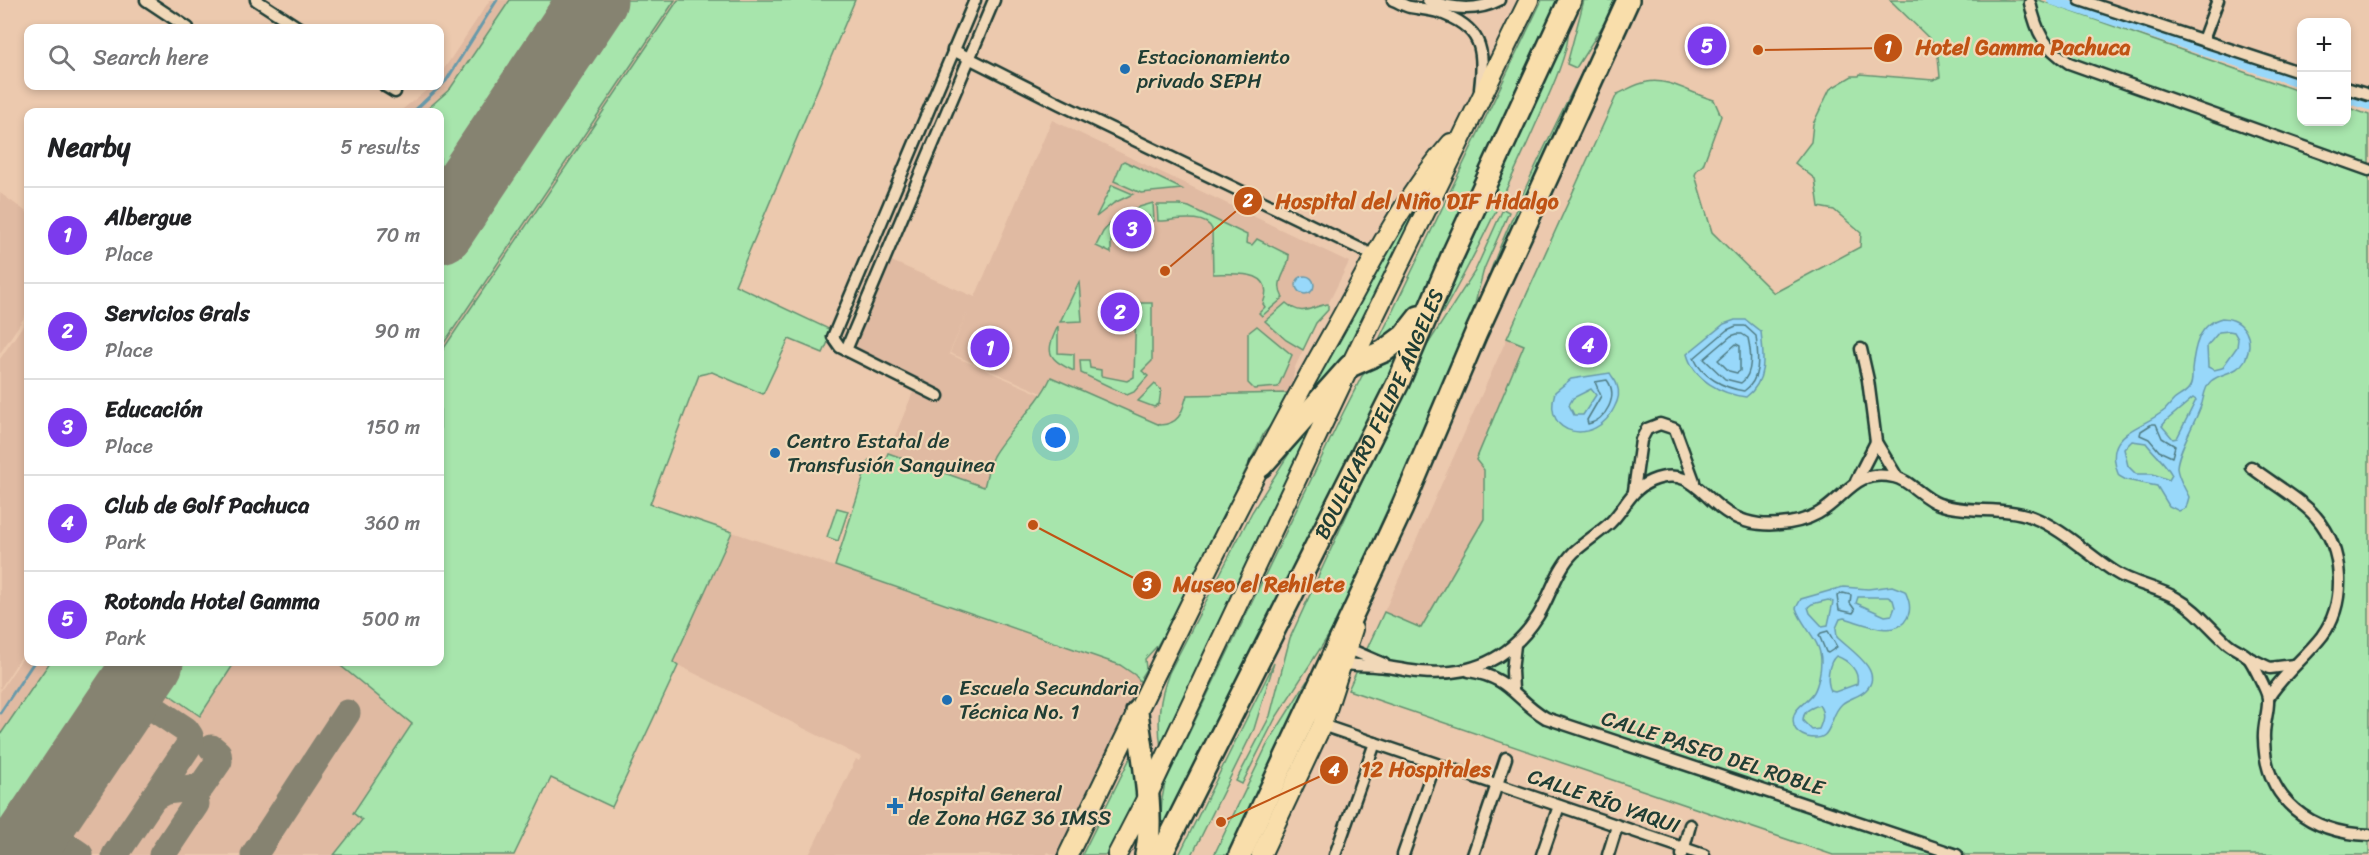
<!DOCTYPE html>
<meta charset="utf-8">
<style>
body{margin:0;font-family:Sriracha,sans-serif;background:#f2f2f2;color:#202124}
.controls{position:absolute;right:18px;top:18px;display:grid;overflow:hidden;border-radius:12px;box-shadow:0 3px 9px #0003}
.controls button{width:54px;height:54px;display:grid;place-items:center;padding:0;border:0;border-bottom:2px solid #e0e0e0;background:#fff;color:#202124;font:30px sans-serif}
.you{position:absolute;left:1056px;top:438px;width:21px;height:21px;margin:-15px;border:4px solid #fff;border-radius:50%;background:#1a73e8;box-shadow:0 0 0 9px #1a73e833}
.badge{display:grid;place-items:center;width:39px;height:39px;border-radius:50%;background:#7c3aed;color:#fff;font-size:20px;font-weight:700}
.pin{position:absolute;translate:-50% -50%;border:3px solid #fff;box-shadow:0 2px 6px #0006}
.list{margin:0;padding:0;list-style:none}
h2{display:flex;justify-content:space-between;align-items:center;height:78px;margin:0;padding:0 24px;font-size:26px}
h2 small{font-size:20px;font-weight:400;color:#757577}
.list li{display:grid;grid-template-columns:39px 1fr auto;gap:18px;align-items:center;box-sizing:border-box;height:96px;padding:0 24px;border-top:2px solid #e0e0e0}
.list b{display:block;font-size:22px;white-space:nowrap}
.list p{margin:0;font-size:20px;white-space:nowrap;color:#757577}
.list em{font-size:20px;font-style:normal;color:#757577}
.icon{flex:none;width:33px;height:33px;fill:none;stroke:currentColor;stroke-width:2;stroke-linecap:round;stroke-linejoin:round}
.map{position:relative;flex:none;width:2369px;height:855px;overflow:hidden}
.search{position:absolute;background:#fff;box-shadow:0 3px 9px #0003;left:24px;top:24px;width:420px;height:66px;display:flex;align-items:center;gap:15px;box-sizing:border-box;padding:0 21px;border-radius:12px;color:#757577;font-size:22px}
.panel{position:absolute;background:#fff;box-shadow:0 3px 9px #0003;left:24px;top:108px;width:420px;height:558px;border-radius:12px}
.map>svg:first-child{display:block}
.built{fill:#e0baa2}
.green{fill:#a7e5ac;stroke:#639170;stroke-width:1.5}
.water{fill:#98d8fa;stroke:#689aab;stroke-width:1.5;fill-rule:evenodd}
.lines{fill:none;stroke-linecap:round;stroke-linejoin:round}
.shore{stroke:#4f7b83;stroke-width:1.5}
.stream{stroke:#689aab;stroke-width:3}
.canal{stroke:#98d8fa;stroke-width:10}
.taxiway{stroke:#868371;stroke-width:27}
.runway{stroke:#868371;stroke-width:69}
.street-casing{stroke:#1f3d34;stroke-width:15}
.primary-casing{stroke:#1f3d34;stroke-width:22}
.highway-casing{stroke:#1f3d34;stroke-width:26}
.street{stroke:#f1d8b8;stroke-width:10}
.primary{stroke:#f9deab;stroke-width:18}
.highway{stroke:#f9deab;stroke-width:21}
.poi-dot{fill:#1f6fb2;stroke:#f1d8b8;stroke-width:2}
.labels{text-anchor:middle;stroke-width:4.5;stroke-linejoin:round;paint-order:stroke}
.poi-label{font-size:21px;fill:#1f3d34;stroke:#f1d8b8;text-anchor:start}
.street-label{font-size:21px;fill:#1f3d34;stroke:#f1d8b8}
.leader{fill:none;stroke:#c05314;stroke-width:2}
.callout-dot{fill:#c05314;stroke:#f1d8b8;stroke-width:2}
.mark-label{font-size:18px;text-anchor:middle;font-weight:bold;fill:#fff}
.callout-label{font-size:22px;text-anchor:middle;font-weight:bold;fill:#c05314;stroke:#f1d8b8;stroke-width:4.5;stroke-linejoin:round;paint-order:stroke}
</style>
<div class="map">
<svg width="2369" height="855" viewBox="0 0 2369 855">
<rect width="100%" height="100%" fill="#ecc9ae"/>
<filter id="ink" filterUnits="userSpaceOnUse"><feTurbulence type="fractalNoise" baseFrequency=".0167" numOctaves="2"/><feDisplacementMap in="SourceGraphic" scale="12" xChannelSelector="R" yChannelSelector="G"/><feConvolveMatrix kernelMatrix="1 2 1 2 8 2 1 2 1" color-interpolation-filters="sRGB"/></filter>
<g filter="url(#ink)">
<g class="built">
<polygon points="490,0 678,0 440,354 440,112 399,112 432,86 440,86 440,75"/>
<polygon points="1052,120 1349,262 1328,304 1328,310 1316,323 1295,367 1290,393 1187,395 1181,415 1176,421 1169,424 1160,425 1051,377 1042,393 950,353 968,311 949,354 1042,395 1000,446 992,459 984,488 888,453 916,385 845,351 882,257 975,297"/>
<polygon points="0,193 28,213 28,312 0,353"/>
<polygon points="28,318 28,646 0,689 0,359"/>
<polygon points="1507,338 1524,345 1476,460 1484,470 1484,519 1421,628 1384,612"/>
<polygon points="732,532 1019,629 1120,665 1135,675 1147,690 1074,855 1054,855 1048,852 1046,855 809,855 856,759 859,761 861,757 672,662"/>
<polygon points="28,650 28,662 336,662 412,723 353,813 363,820 334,855 0,855 0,692"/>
</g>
<g class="green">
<polygon points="510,0 569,0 440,192 440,112 424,112 450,89"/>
<polygon points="617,0 675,0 440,349 440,265"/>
<polygon points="678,0 855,0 735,285 833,331 823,353 789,339 763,394 712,372 699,375 650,504 732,532 673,662 678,666 612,807 551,778 514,855 334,855 362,820 353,813 412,724 336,662 440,662 440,354"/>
<polygon points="1542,0 1566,0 1423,300 1414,314 1375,348"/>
<polygon points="1584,0 1619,0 1576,68 1567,64"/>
<path d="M1890 0H2039L2301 92 2302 122H2346L2347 107 2369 115V855H1833L1348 690 1384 612 1421 628 1484 519V470L1476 460 1524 345 1507 338 1617 94C1627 90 1635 84 1647 82 1667 77 1694 95 1714 100L1721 116 1703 165 1697 170 1695 175 1712 232 1774 293 1860 247 1861 233 1834 210 1819 207 1815 179 1795 163 1811 142 1813 124 1830 89 1852 76H1859L1860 74 1933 80 1940 77 1937 46Z"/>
<path d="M1568 31C1570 50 1548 97 1539 117 1510 183 1479 249 1443 312L1435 320 1456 277Z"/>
<path d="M1592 54 1480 302C1493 259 1512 219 1530 178 1550 136 1569 94 1592 54Z"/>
<polygon points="1124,161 1182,189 1141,193 1114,181 1122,162"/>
<polygon points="1440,165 1351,349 1315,390 1312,388 1373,276"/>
<polygon points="1112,185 1133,194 1114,203 1096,217"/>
<polygon points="1153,203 1154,221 1150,221 1149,216 1119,216 1136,208"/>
<path d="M1157 205H1180L1189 207 1247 235 1246 243 1252 245 1257 239 1289 255C1289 272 1273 280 1283 298L1262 316 1259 313 1265 307 1263 304C1277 268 1234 274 1213 274L1212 229C1204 213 1173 221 1158 221Z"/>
<polygon points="1503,209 1509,212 1484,269 1467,334 1334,627 1275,719 1242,784 1236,781 1270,716 1290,638 1419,358 1475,271"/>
<polygon points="1114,219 1114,241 1111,241 1111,253 1096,246 1103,232"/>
<polygon points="1079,282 1082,321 1060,322 1078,284"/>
<polygon points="1136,303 1152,303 1152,361 1142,371 1148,376 1134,392 1127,395 1081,373 1080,360 1089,360 1090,368 1101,370 1101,376 1127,381 1134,377"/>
<path d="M1286 303C1304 318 1311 306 1328 304V310L1316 323 1303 350 1286 340 1265 321Z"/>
<path d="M1058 326V353L1074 354V371C1047 358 1045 353 1058 326Z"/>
<polygon points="1257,326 1292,355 1278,387 1254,389 1248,383 1248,333"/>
<polygon points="1413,332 1159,850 1162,799 1165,783 1343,413 1362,376 1375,362"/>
<path d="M1051 377 1160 425C1180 424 1182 412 1187 395L1290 393 1280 415 1264 433 1171 622 1157 646 1145 659 1146 669 1141 677 1148 684 1147 690 1135 675 1120 665 835 566 869 460 883 465 888 453 984 487C987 477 988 466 993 456 1010 427 1037 408 1051 377Z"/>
<polygon points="1155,384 1161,390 1159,404 1154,407 1138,401"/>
<path d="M1319 406 1325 409 1161 748C1157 721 1159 699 1169 673L1252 512Z"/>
<polygon points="837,508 848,511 838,541 827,537"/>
<polygon points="50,662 124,662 0,846 0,735"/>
<polygon points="174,662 235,662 200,716 157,686"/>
<polygon points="1274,663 1254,729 1192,855 1179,855"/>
<polygon points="1307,681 1310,681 1230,855 1214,855 1267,745"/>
<polygon points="1138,742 1148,774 1112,855 1082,855"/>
</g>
<g class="water">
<circle cx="1305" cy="285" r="9"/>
<path d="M2222 318C2245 319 2255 339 2245 360 2237 374 2222 372 2211 381 2205 386 2204 396 2202 403 2196 422 2178 450 2177 467 2177 477 2185 488 2189 497L2186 508 2179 511 2169 506 2157 486 2126 480 2119 476C2101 432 2139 431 2165 410 2168 407 2171 403 2174 400 2179 396 2186 393 2189 388 2193 383 2192 376 2192 370 2194 349 2198 324 2222 318ZM2229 331 2234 332 2238 339 2237 347 2222 368 2214 370 2208 367 2207 346 2219 332ZM2193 398 2196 400 2177 438 2173 439 2162 426 2167 420ZM2132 441 2146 443C2155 455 2165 462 2172 475L2169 480 2153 474H2136L2128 466 2124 449Z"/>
<path d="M1735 320H1746L1761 332C1764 357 1767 381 1746 397 1721 394 1694 380 1687 354L1724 324Z"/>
<path d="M1610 373C1612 377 1616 381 1617 385 1620 392 1618 401 1614 408 1596 446 1541 437 1555 392L1571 379ZM1591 389 1596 395 1583 415H1574L1569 405 1573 398Z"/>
<path d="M1892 586 1905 591C1909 600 1912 609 1907 618 1896 640 1861 622 1844 618L1840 619 1836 628 1837 637C1847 648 1886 671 1866 690 1859 697 1849 698 1842 704 1827 717 1835 744 1807 737 1801 735 1796 732 1794 726 1789 708 1807 704 1814 692 1818 685 1821 670 1821 661 1821 640 1802 627 1796 608L1801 599 1843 587 1868 589ZM1858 597H1888L1893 600 1895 607 1892 615 1885 616 1856 603ZM1828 600 1833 602 1828 625 1822 626 1810 613 1808 607 1812 604ZM1836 656C1848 660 1860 671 1857 684L1835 692 1831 691C1826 681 1828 663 1836 656ZM1819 705C1825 714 1823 720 1819 729L1812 730 1803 721C1803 711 1810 708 1819 705Z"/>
</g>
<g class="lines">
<g class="shore">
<path d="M1736 326H1745L1756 336C1758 355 1762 379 1744 391 1724 388 1702 377 1694 358L1727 330Z"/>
<path d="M1737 334H1742L1748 338C1751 351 1754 374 1741 383L1725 379 1704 359 1731 336Z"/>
<polygon points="1736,344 1740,346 1740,371 1737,373 1729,371 1718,360"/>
<path d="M1607 380C1619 396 1606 420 1588 424L1587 420 1601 396 1595 382Z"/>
<polygon points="2152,424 2156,424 2162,438 2175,446 2172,457 2159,451 2149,439 2140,435 2141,431"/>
<polygon points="1843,593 1851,595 1850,603 1855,610 1853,613 1839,610 1837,596"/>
<polygon points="1828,631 1837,647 1828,653 1826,652 1819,635 1821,633"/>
</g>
<g class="stream">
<polyline points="413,112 446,81 497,0"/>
<polyline points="0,713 34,662"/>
</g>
<g class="canal">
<polyline points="2052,0 2302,83"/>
<polyline points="2346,98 2369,105"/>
</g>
<g class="taxiway">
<polyline points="154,797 166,791 201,787 219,761 218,753 212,748"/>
<polyline points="42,829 80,855"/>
<polyline points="115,855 191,742 190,736 186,730 132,694"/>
<polyline points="162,855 196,804"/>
<polyline points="254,855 347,713"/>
</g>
<g class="runway">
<polyline points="440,229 593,0"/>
<polyline points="19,855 149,662"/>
</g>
<defs>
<g id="street">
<polyline points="146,0 188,28"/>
<polyline points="256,0 299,28"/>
<path d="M1393 0C1399 2 1404 6 1410 7 1420 9 1429 9 1438 12 1482 27 1485 49 1480 89"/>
<path d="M1428 0C1451 9 1476 12 1499 0"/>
<polyline points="2080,0 2302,73"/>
<path d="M2030 3C2037 33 2043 46 2069 63L2369 170"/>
<polyline points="2203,40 2218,0"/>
<polyline points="953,50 1060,104 1375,256"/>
<polyline points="385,86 395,92"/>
<polyline points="2346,88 2369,95"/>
<polyline points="1861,349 1868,380 1876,442 1897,477"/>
<polyline points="846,350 994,0"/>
<polyline points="938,396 840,347 833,337 975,0"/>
<path d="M2251 467C2270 482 2302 500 2316 517 2344 549 2347 602 2322 636 2305 658 2283 674 2268 698"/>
<polyline points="1856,481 1876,442"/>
<polyline points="1634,491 1641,440 1647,429 1660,424 1675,429 1694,481"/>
<polyline points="1342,649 1356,652 1384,664"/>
<polyline points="2247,657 2270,668 2294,665"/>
<path d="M1339 663C1355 666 1370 665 1386 667 1397 668 1408 671 1419 672 1469 677 1510 660 1538 616 1551 595 1556 570 1574 552 1585 542 1599 533 1610 523 1626 507 1630 490 1651 481 1693 464 1702 500 1731 515 1750 525 1767 526 1789 523 1802 521 1814 517 1825 509 1849 492 1858 469 1894 477 1910 480 1923 499 1939 504 1969 514 2003 506 2032 517 2063 529 2087 554 2115 572 2133 584 2157 587 2176 598 2196 609 2209 627 2226 642 2232 648 2242 651 2248 657 2252 662 2268 692 2268 699 2269 711 2263 725 2264 739 2265 801 2311 833 2369 835"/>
<path d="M1469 671C1512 678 1513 698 1546 718L1957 855"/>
<polyline points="1513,690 1512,671 1515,645"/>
<polyline points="1322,725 1704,855"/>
<polyline points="1335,855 1375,743"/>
<polyline points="1403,855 1435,764"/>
<polyline points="1473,855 1506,758"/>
<polyline points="1542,855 1559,806"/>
<polyline points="1608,855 1617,826"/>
<polyline points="1682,855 1690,825"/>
</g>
<g id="primary">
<path d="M1068 855C1153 680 1237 501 1333 332 1369 268 1402 199 1451 143"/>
<polyline points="1117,855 1147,797 1350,366 1529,0"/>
<polyline points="1261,855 1322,725 1353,629"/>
</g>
<g id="highway">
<polyline points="1261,466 1350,366 1384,351 1404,336 1419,317"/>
<path d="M1137 712C1142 754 1155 815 1146 855"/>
<path id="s1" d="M1161 855 1398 383 1453 254 1570 0"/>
<polyline points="1240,855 1402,508 1476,333 1628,0"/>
</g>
</defs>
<use href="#street" class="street-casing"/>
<use href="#primary" class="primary-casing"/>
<use href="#highway" class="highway-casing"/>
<use href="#street" class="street"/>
<use href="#primary" class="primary"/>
<use href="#highway" class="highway"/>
</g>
</g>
<g class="poi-dot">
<circle cx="1125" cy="69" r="6"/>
<circle cx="775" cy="453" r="6"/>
<circle cx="947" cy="700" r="6"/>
<path d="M892 797h6v6h6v6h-6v6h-6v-6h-6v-6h6z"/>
</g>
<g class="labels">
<g class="poi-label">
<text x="1137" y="64">Estacionamiento<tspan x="1137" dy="24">privado SEPH</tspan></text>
<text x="787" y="448">Centro Estatal de<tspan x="787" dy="24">Transfusión Sanguinea</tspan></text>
<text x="959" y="695">Escuela Secundaria<tspan x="959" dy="24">Técnica No. 1</tspan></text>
<text x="908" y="801">Hospital General<tspan x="908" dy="24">de Zona HGZ 36 IMSS</tspan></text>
</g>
<g class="street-label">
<text dy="7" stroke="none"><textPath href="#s1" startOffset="492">BOULEVARD FELIPE ÁNGELES</textPath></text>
<text transform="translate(1713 753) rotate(18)" y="7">CALLE PASEO DEL ROBLE</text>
<text transform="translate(1604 801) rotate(19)" y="7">CALLE RÍO YAQUI</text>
</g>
</g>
<path class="leader" d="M1758 50L1888 48M1165 271L1248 201M1033 525L1147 585M1221 822L1334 770"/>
<g class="callout-dot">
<circle cx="1758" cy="50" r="6"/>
<circle cx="1165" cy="271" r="6"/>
<circle cx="1033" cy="525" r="6"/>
<circle cx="1221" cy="822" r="6"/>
<circle cx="1888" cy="48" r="15"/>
<circle cx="1248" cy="201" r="15"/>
<circle cx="1147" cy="585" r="15"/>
<circle cx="1334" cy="770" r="15"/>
</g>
<g class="mark-label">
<text x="1888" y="54">1</text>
<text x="1248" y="207">2</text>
<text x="1147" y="591">3</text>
<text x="1334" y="776">4</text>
</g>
<g class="callout-label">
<text x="2023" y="55">Hotel Gamma Pachuca</text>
<text x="1417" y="209">Hospital del Niño DIF Hidalgo</text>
<text x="1259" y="592">Museo el Rehilete</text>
<text x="1426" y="777">12 Hospitales</text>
</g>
</svg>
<div class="controls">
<button>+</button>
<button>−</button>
</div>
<div class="you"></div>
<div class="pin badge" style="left:990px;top:348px">1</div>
<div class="pin badge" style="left:1120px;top:312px">2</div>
<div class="pin badge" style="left:1132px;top:229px">3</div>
<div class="pin badge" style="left:1588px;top:345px">4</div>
<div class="pin badge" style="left:1707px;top:46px">5</div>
<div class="search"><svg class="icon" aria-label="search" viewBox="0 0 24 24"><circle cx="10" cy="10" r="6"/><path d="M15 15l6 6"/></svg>Search here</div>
<section class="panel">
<h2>Nearby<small>5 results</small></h2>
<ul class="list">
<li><span class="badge">1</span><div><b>Albergue</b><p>Place</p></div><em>70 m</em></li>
<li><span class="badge">2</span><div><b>Servicios Grals</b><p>Place</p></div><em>90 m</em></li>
<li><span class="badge">3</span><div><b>Educación</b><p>Place</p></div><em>150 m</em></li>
<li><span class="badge">4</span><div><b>Club de Golf Pachuca</b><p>Park</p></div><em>360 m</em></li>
<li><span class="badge">5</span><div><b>Rotonda Hotel Gamma</b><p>Park</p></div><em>500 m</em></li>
</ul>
</section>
</div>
